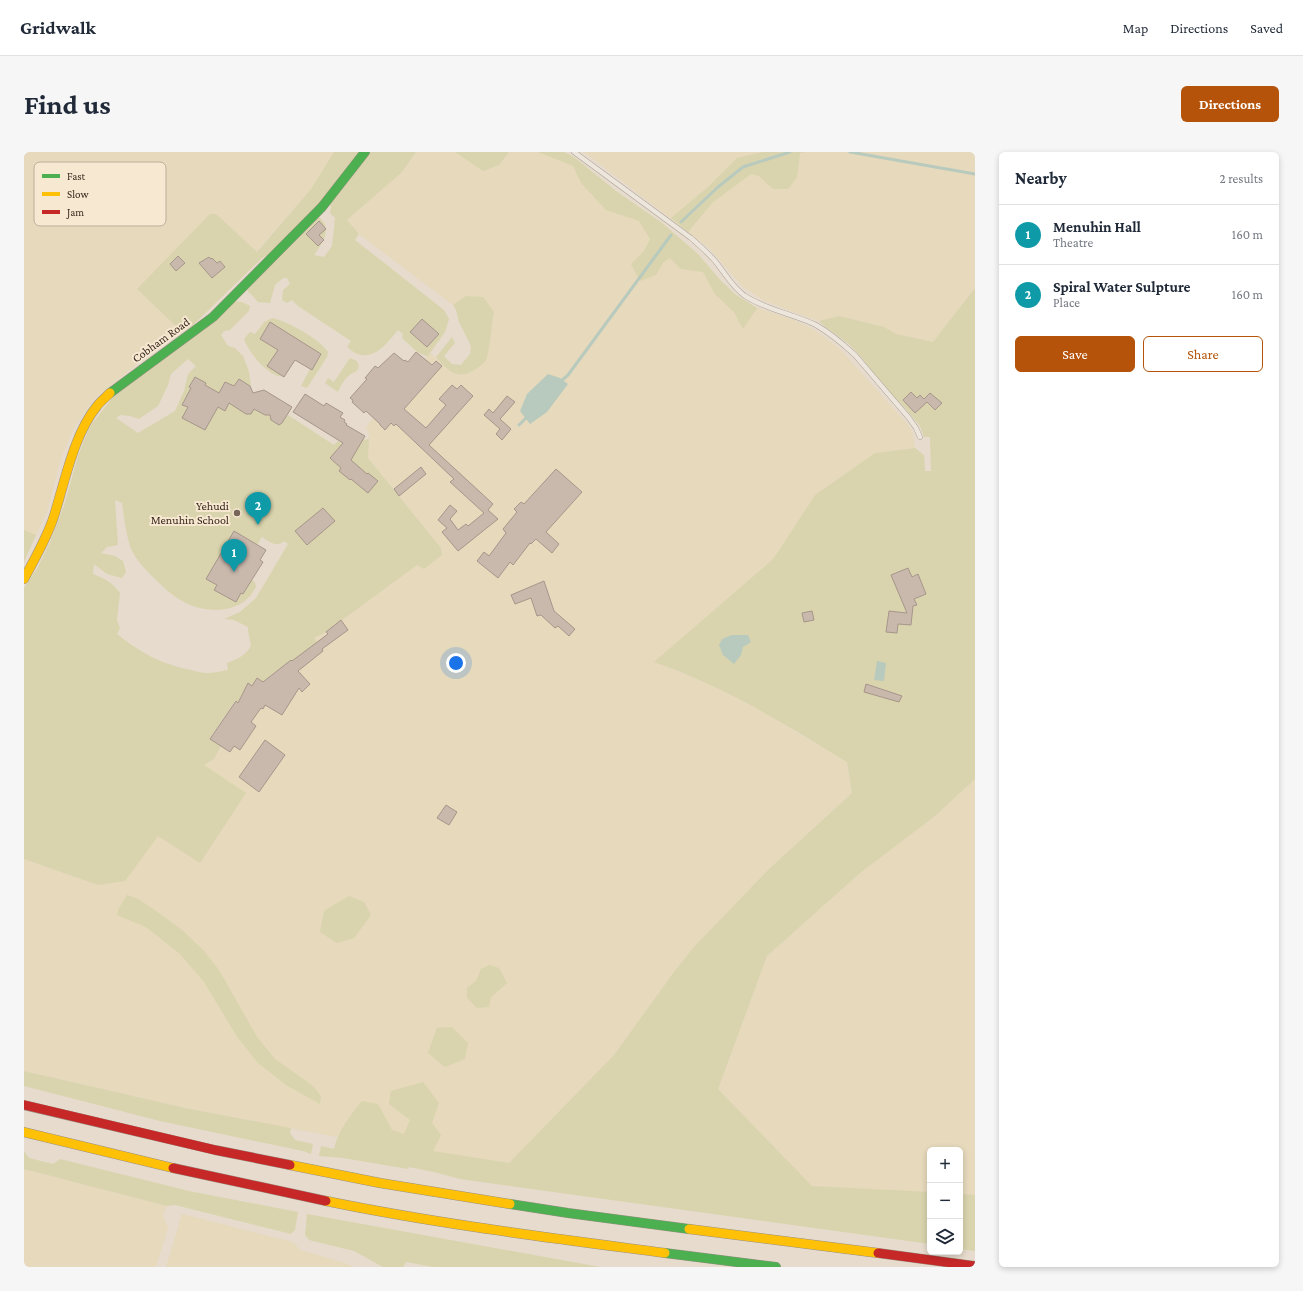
<!DOCTYPE html>
<meta charset="utf-8">
<style>
body{margin:0;font-family:"Crimson Pro",serif;background:#f6f6f7;color:#1f2937}
.controls{position:absolute;right:12px;bottom:12px;display:grid;overflow:hidden;border-radius:6px;box-shadow:0 2px 6px #0003}
.controls button{width:36px;height:36px;display:grid;place-items:center;padding:0;border:0;border-bottom:1px solid #e0e1e3;background:#fff;color:#1f2937;font:20px sans-serif}
.you{position:absolute;left:432px;top:511px;width:14px;height:14px;margin:-10px;border:3px solid #fff;border-radius:50%;background:#1a73e8;box-shadow:0 0 0 6px #1a73e833}
.badge{display:grid;place-items:center;width:26px;height:26px;border-radius:50%;background:#b45309;color:#fff;font-size:13px;font-weight:700}
.pin{position:absolute;translate:-50% -33px;filter:drop-shadow(0 1px 2px #0008)}
.pin::after{content:'';position:absolute;top:21px;width:14px;height:12px;background:inherit;clip-path:polygon(0 0,100% 0,50% 100%)}
.list{margin:0;padding:0;list-style:none}
h2{display:flex;justify-content:space-between;align-items:center;height:52px;margin:0;padding:0 16px;font-size:17px}
h2 small{font-size:13px;font-weight:400;color:#747a83}
.list li{display:grid;grid-template-columns:26px 1fr auto;gap:12px;align-items:center;box-sizing:border-box;height:60px;padding:0 16px;border-top:1px solid #e0e1e3}
.list b{display:block;font-size:15px;white-space:nowrap}
.list p{margin:0;font-size:13px;white-space:nowrap;color:#747a83}
.list em{font-size:13px;font-style:normal;color:#747a83}
.actions{display:flex;gap:8px;padding:12px 16px}
.actions a{flex:1;padding:9px 0;border:1px solid #b45309;border-radius:6px;text-align:center;font-size:14px;color:#b45309}
.actions .main{background:#b45309;color:#fff}
.icon{flex:none;width:22px;height:22px;fill:none;stroke:currentColor;stroke-width:2;stroke-linecap:round;stroke-linejoin:round}
.map{position:relative;flex:none;width:951px;height:1115px;overflow:hidden;border-radius:6px}
header{display:flex;align-items:center;gap:24px;box-sizing:border-box;height:56px;padding:0 20px;background:#fff;border-bottom:1px solid #e0e1e3}
header strong{font-size:19px}
nav{display:flex;gap:22px;margin-inline-start:auto;font-size:14px}
.intro{display:flex;align-items:center;justify-content:space-between;box-sizing:border-box;height:96px;padding:0 24px}
h1{margin:0;font-size:28px}
.button{padding:10px 18px;border-radius:6px;background:#b45309;color:#fff;font-size:14px;font-weight:700}
main{display:flex;gap:24px;padding:0 24px}
aside{flex:1;background:#fff;border-radius:6px;box-shadow:0 2px 6px #0003}
.map>svg:first-child{display:block}
.farmland{fill:#e6d9bc}
.green{fill:#d9d4ad;fill-rule:evenodd}
.water{fill:#b8cabd}
.lines{fill:none;stroke-linecap:round;stroke-linejoin:round}
.stream{stroke:#b8cabd;stroke-width:3}
.building{fill:#c9b8ac;stroke:#a6968b}
.lane-casing{stroke:#aaa095;stroke-width:5.5}
.fast-casing{stroke:#9a9085;stroke-width:10}
.slow-casing{stroke:#9a9085;stroke-width:10}
.jam-casing{stroke:#9a9085;stroke-width:10}
.lane{stroke:#ede6dd;stroke-width:4.5}
.fast{stroke:#4caf50;stroke-width:9}
.slow{stroke:#ffc107;stroke-width:9}
.jam{stroke:#c62828;stroke-width:9}
.poi-dot{fill:#76665a;stroke:#f7e8d1;stroke-width:1.5}
.labels{text-anchor:middle;stroke-width:4;stroke-linejoin:round;paint-order:stroke}
.street-label{font-size:12px;fill:#39271d;stroke:#f7e8d1}
.poi-label{font-size:12px;fill:#39271d;stroke:#f7e8d1;text-anchor:end}
.key{fill:#f7e8d1;stroke:#beae9b;stroke-width:1}
.key-label{font-size:11px;fill:#39271d}
</style>
<header>
<strong>Gridwalk</strong>
<nav><a>Map</a><a>Directions</a><a>Saved</a></nav>
</header>
<div class="intro"><h1>Find us</h1><a class="button">Directions</a></div>
<main>
<div class="map">
<svg width="951" height="1115" viewBox="0 0 951 1115">
<rect width="100%" height="100%" fill="#e6dbcc"/>
<g class="farmland">
<polygon points="0,0 310,0 287,37 232,100 192,62 113,137 157,179 106,218 71,246 51,274 37,306 23,360 12,383 0,378"/>
<polygon points="392,0 431,0 459,19 475,13 485,0 540,0 550,5 592,39 638,71 674,102 697,129 712,143 733,156 770,168 789,177 815,196 886,275 889,282 891,296 851,301 791,343 754,400 748,408 631,510 683,531 736,558 823,610 828,641 744,718 669,796 650,820 590,903 485,1011 313,985 161,956 0,919 0,707 74,733 180,613 190,607 197,595 186,587 224,531 233,526 239,530 267,508 270,511 274,505 292,490 290,486 302,480 393,413 418,403 417,396 344,306 345,281 342,275 358,254 370,244 406,201 433,223 467,179 470,160 442,144 429,153 335,82 323,68 378,20"/>
<polygon points="560,0 951,0 951,136 909,190 872,182 860,175 815,164 795,169 769,160 739,148 719,135 685,96"/>
<polygon points="951,627 951,1044 936,1043 936,998 906,998 906,1041 788,1034 694,937 743,804 836,721 911,664"/>
<polygon points="0,1017 143,1054 139,1063 144,1076 132,1115 0,1115"/>
<polygon points="158,1062 269,1090 276,1098 321,1111 329,1115 142,1115"/>
</g>
<g class="green">
<path d="M310 0H392L378 20 323 68 335 82 331 88 420 158 425 167 421 180 404 204C395 204 385 192 378 186L379 182 374 178C364 190 351 208 334 202 330 201 326 197 323 195L327 189 274 154 268 148 263 151 258 148 259 138 266 132 263 126H259L251 133 246 151 234 150 222 137 293 64C310 75 299 91 290 103L300 105 308 94 311 66 306 61 307 54 300 47 246 102 238 106 168 174 157 179 113 137 186 62H192L233 100 287 37Z"/>
<polygon points="431,0 485,0 475,13 459,19"/>
<polygon points="514,0 540,0 550,5 592,39 638,71 674,102 697,129 712,143 733,156 719,177 710,160 691,142 679,120 657,117 646,106 639,111 632,123 616,129 607,112 620,99 626,87 615,69 582,58 557,31 549,14"/>
<polygon points="739,0 782,0 776,1 773,25 764,37 749,37 735,24 727,22 688,51 664,80 647,66 684,35 713,6"/>
<path d="M951 136V627L911 664 836 721 743 804 694 937 788 1034 906 1040V1092L436 1027 414 1021 385 1015 384 1017 319 1006 295 1004 297 994 310 997C315 977 326 964 338 949L354 952 368 978 380 982 386 968 365 952 367 939 399 930 415 951 408 971 417 983 409 999 485 1011 590 903 650 820 669 796 744 718 828 641 823 610C761 572 700 534 630 510L748 408 754 400 791 343 851 301 891 296 900 303 901 319H907L906 285H900L896 274 880 255 860 236 838 206 825 192 800 174 795 169 815 164 860 175 872 182 909 190Z"/>
<path d="M442 144 459 145 470 160C468 168 465 203 462 208 459 212 454 216 450 218 434 229 423 218 412 205L428 185 431 191 420 204 428 212 437 213 446 202 447 194 435 170 432 158 429 153Z"/>
<path d="M209 149 218 150 226 154 225 159 206 178 200 179 197 183 204 194 211 196 219 204 225 220 230 256 241 263H243L252 249 255 273 258 271 264 263 310 293 314 289 332 299 339 288 345 287 344 306 417 396 418 403 400 417 393 413 302 480 290 486 293 490 275 504 270 511 267 508 239 530 233 526 228 534 224 532 214 551 211 549 186 586 197 594 190 607 180 613 222 641 176 711 134 684 101 729 74 733 0 707V436L14 415 26 390 40 354 54 304 66 274 91 243ZM164 207 172 214 164 222 160 239 151 259 114 281 92 266 97 263 106 264 115 267 134 254 144 233 147 222ZM91 348 98 351C100 366 102 384 108 399 113 409 123 419 131 427 140 436 149 444 160 450 179 460 206 462 223 447 227 444 229 439 232 435L231 430 228 428 219 442 217 441 212 450 191 438 193 433 233 393 238 385C246 390 252 396 260 389L264 392 232 446 216 460 200 467 210 468 224 475V479L227 494C221 504 214 507 203 511L204 518C197 519 190 521 183 521 178 521 172 519 167 518 139 513 115 500 93 482L96 476 93 468 96 441C88 430 81 427 69 422L70 412 83 422 98 426 102 420 99 409 91 404 77 401 83 395 94 393Z"/>
<path d="M248 166C263 169 296 187 304 200L303 205 283 236 277 234 286 217 271 208 260 225C243 224 226 202 220 187L226 180 231 182 240 170Z"/>
<path d="M326 206 333 209 335 214 333 219C323 223 318 230 314 240L301 231 304 226 310 230Z"/>
<polygon points="0,378 12,383 0,410"/>
<polygon points="103,743 114,747 132,759 158,778 180,799 195,818 233,885 251,907 289,934 297,944 296,952 262,933 234,911 214,886 180,830 156,802 122,775 93,763 95,756"/>
<polygon points="325,744 340,750 347,763 330,786 313,791 296,780 300,759"/>
<polygon points="465,813 475,816 483,831 467,845 465,855 453,856 443,846 443,836 452,829 457,817"/>
<polygon points="428,875 444,891 441,907 421,915 404,901 413,876"/>
<polygon points="0,919 161,956 267,976 266,981 271,988 289,992 287,1002 279,999 136,969 0,934"/>
<polygon points="0,999 5,1006 29,1012 36,1007 165,1039 274,1060 271,1078 267,1082 151,1053 143,1054 0,1017"/>
<polygon points="936,1042 951,1043 951,1099 936,1097"/>
<polygon points="283,1062 576,1115 579,1115 410,1115 382,1110 379,1115 359,1115 330,1099 285,1088 281,1083"/>
</g>
<g class="water">
<polygon points="524,222 536,226 544,232 523,260 506,272 496,259 503,242"/>
<polygon points="708,483 724,483 727,490 719,495 717,503 710,512 699,503 695,493 698,487"/>
<polygon points="853,509 862,511 860,529 850,528"/>
</g>
<g class="lines">
<g class="stream">
<polyline points="826,0 951,22"/>
<polyline points="657,70 694,35 719,15 766,0"/>
<polyline points="536,230 544,223 647,83"/>
<polyline points="495,273 503,265"/>
</g>
</g>
<g class="building">
<polygon points="295,69 302,77 295,83 300,88 294,94 282,82"/>
<polygon points="154,104 161,111 152,119 146,112"/>
<polygon points="185,105 187,107 188,106 193,111 196,109 201,115 188,126 175,111"/>
<polygon points="398,167 415,182 403,195 386,180"/>
<polygon points="246,170 297,202 288,218 271,208 260,225 243,214 254,198 236,187"/>
<polygon points="392,200 408,213 412,209 418,214 380,257 402,276 422,253 415,247 428,233 433,237 437,233 449,244 405,293 469,352 464,358 474,367 434,399 418,380 423,376 414,368 426,353 433,359 426,367 434,378 442,372 444,374 460,361 426,330 430,327 372,272 370,274 367,271 361,278 356,273 356,272 342,259 340,261 328,250 329,248 326,246 343,227 341,226 351,214 354,216 370,201 380,209 381,208 384,210"/>
<polygon points="171,225 182,231 181,233 195,241 201,230 210,234 215,227 226,234 229,241 240,238 268,255 258,271 255,273 247,268 246,263 241,263 230,257 227,262 222,262 205,251 201,259 194,255 181,278 158,266 164,255 158,253 167,236 165,235"/>
<polygon points="887,240 893,246 896,243 900,247 906,241 918,251 911,258 903,250 891,261 879,248"/>
<polygon points="281,242 300,254 302,251 319,261 316,265 321,268 320,270 323,272 322,273 341,284 327,308 343,322 344,321 354,329 344,341 327,327 326,328 315,319 317,316 306,306 319,291 269,260"/>
<polygon points="483,244 491,250 476,267 487,277 478,288 472,282 476,277 460,263 465,257 469,261"/>
<polygon points="397,315 402,322 375,344 370,337"/>
<polygon points="532,317 558,340 522,380 535,392 528,401 512,387 507,392 506,391 489,413 486,410 474,426 453,409 460,400 465,404 482,381 479,377 493,360 490,357 497,350 500,352"/>
<polygon points="299,356 311,369 283,393 271,379"/>
<polygon points="210,379 242,398 236,408 239,410 219,442 217,441 212,450 190,438 193,433 182,427"/>
<polygon points="884,416 888,425 894,422 902,442 890,447 893,453 889,454 887,473 874,472 873,481 862,480 865,459 883,461 867,423"/>
<polygon points="520,429 530,459 551,477 545,484 534,474 531,476 517,463 513,464 507,446 491,452 487,443"/>
<polygon points="788,459 790,468 780,470 778,461"/>
<polygon points="317,468 324,478 298,497 299,499 274,519 286,532 278,540 275,536 258,563 241,553 239,557 237,556 227,570 232,574 216,598 210,594 206,600 186,587 212,549 214,551 224,531 228,534 233,526 239,530 267,508 268,509 304,482 302,480"/>
<polygon points="842,532 878,544 875,550 840,540"/>
<polygon points="241,588 261,603 235,640 215,625"/>
<polygon points="422,653 433,660 425,673 413,666"/>
</g>
<g class="lines">
<defs>
<path id="lane" d="M550 0 667 86C675 93 684 101 691 109 701 121 708 135 721 144 743 158 769 162 792 173 806 181 819 192 831 203L885 266 892 276 896 285"/>
<g id="fast">
<polyline points="86,241 189,165 298,55 341,0"/>
<polyline points="486,1052 544,1061 665,1077"/>
<polyline points="641,1101 752,1115"/>
</g>
<g id="slow">
<path d="M0 427C11 406 23 386 30 364 41 329 50 282 73 254 77 249 82 245 86 241"/>
<polyline points="0,980 149,1016"/>
<polyline points="266,1013 356,1031 486,1052"/>
<path d="M302 1049C414 1072 528 1086 641 1101"/>
<polyline points="665,1077 854,1101"/>
</g>
<g id="jam">
<polyline points="0,953 191,998 266,1013"/>
<polyline points="149,1016 302,1049"/>
<polyline points="854,1101 951,1114"/>
</g>
</defs>
<use href="#lane" class="lane-casing"/>
<use href="#fast" class="fast-casing"/>
<use href="#slow" class="slow-casing"/>
<use href="#jam" class="jam-casing"/>
<use href="#lane" class="lane"/>
<use href="#fast" class="fast"/>
<use href="#slow" class="slow"/>
<use href="#jam" class="jam"/>
</g>
<circle class="poi-dot" cx="213" cy="361" r="4"/>
<g class="labels">
<g class="street-label">
<text transform="translate(137 188) rotate(-36)" y="4">Cobham Road</text>
</g>
<g class="poi-label">
<text x="205" y="358">Yehudi<tspan x="205" dy="14">Menuhin School</tspan></text>
</g>
</g>
<rect x="10" y="10" width="132" height="64" rx="6" class="key"/>
<rect x="18" y="22" width="18" height="4" fill="#4caf50"/>
<rect x="18" y="40" width="18" height="4" fill="#ffc107"/>
<rect x="18" y="58" width="18" height="4" fill="#c62828"/>
<g class="key-label">
<text x="43" y="28">Fast</text>
<text x="43" y="46">Slow</text>
<text x="43" y="64">Jam</text>
</g>
</svg>
<div class="controls">
<button>+</button>
<button>−</button>
<button><svg class="icon" aria-label="layers" viewBox="0 0 24 24"><path d="M12 4l9 5-9 5-9-5zM3 14l9 5 9-5"/></svg></button>
</div>
<div class="you"></div>
<div class="pin badge" style="left:210px;top:420px;background:#0f9aa8">1</div>
<div class="pin badge" style="left:234px;top:373px;background:#0f9aa8">2</div>
</div>
<aside>
<h2>Nearby<small>2 results</small></h2>
<ul class="list">
<li><span class="badge" style="background:#0f9aa8">1</span><div><b>Menuhin Hall</b><p>Theatre</p></div><em>160 m</em></li>
<li><span class="badge" style="background:#0f9aa8">2</span><div><b>Spiral Water Sulpture</b><p>Place</p></div><em>160 m</em></li>
</ul>
<div class="actions"><a class="main">Save</a><a>Share</a></div>
</aside>
</main>
